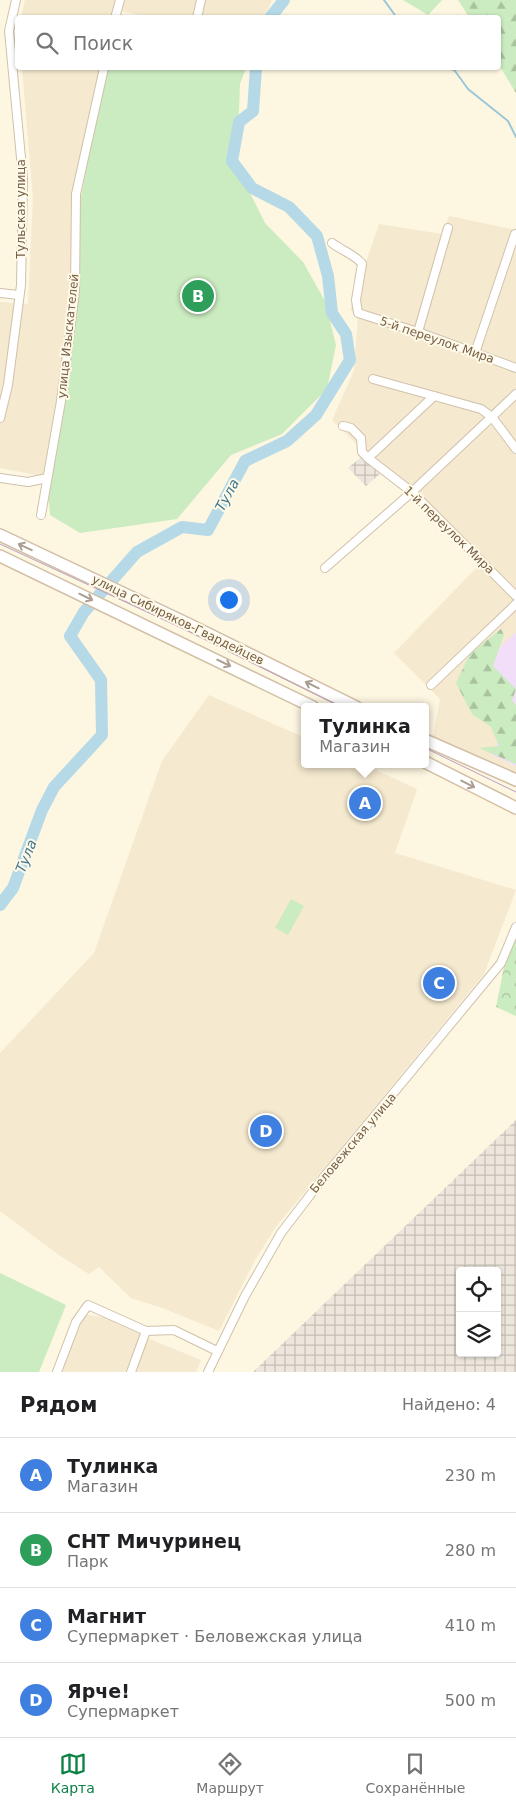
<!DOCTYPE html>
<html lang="ru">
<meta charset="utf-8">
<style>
body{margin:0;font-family:"DejaVu Sans",sans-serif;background:#f2f2f2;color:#202124}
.controls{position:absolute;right:15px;bottom:15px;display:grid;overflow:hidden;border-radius:5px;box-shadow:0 1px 4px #0004}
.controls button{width:45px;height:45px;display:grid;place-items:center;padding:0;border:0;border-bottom:1px solid #e0e0e0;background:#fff;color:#202124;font:25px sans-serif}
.you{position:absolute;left:228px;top:599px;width:18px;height:18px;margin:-12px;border:4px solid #fff;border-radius:50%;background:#1a73e8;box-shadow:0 0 0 8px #1a73e833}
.badge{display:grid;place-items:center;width:32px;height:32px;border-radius:50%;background:#0b8043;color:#fff;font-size:16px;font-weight:700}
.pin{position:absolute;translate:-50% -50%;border:2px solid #fff;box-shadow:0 1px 5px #0006}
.popup{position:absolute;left:301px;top:703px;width:128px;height:65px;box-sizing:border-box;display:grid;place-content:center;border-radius:5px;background:#fff;filter:drop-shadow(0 1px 4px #0005);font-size:16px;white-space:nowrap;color:#757577}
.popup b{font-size:19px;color:#202124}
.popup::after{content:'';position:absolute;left:50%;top:100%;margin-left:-10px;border:10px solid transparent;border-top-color:#fff}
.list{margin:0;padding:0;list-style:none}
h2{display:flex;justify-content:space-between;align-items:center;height:65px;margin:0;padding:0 20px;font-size:21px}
h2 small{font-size:16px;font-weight:400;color:#757577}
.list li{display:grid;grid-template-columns:32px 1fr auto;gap:15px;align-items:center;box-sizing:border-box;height:75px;padding:0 20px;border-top:1px solid #e0e0e0}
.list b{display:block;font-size:19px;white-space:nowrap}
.list p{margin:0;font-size:16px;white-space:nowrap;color:#757577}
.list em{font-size:16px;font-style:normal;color:#757577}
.icon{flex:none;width:28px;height:28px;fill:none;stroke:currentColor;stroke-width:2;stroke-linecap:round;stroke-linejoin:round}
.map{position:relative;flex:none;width:516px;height:1372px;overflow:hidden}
.search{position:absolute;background:#fff;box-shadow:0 1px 4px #0004;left:15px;right:15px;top:15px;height:55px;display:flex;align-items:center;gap:12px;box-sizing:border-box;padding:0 18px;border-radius:5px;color:#757577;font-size:19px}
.sheet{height:365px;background:#fff}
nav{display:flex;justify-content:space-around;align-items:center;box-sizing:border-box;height:70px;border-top:1px solid #e0e0e0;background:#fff;font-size:14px;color:#757577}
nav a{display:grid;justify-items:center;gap:2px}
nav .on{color:#0b8043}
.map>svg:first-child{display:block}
.residential{fill:#f5e9cf}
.industrial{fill:url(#industrial-grid);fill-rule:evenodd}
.education{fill:#f3def9}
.green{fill:#cbebc0}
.forest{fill:url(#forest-firs)}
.park{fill:url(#park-crowns)}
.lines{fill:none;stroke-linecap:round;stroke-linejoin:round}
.stream{stroke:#9bc7d9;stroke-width:2}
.river{stroke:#b5d9e7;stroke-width:12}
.minor-casing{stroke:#d0c1ab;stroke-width:10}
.secondary-casing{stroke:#d2bfa5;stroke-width:14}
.minor{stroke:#fff;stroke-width:8}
.secondary{stroke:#fff;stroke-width:11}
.tram{stroke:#baa0c6;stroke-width:1}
.oneway{stroke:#ac9e91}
.labels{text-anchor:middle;stroke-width:4;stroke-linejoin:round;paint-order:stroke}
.street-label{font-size:12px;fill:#755e47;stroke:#fff9e8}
.water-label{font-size:14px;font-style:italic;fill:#427991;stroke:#fff9e8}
</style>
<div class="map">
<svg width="516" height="1372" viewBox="0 0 516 1372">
<defs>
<pattern id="industrial-grid" width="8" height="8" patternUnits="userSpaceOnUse" patternTransform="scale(1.25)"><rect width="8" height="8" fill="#ece6dd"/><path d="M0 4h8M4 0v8" fill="none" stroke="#c4beb5"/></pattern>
<pattern id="forest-firs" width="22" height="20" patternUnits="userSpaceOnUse" patternTransform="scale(1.25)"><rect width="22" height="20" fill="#cbebc0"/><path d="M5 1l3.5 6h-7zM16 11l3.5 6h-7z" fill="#a9c29e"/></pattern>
<pattern id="park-crowns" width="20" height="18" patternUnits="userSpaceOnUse" patternTransform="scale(1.25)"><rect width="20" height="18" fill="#cbebc0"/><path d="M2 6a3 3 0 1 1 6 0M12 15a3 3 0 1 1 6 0" fill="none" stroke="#a9c29e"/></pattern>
</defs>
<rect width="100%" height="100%" fill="#fdf6e1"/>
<g class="residential">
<polygon points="25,0 272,0 265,17 153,18 117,10 115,17 21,18"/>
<polygon points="22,68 103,68 71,195 75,291 47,477 0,468 0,302 28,304 33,198"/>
<polygon points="449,216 516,230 516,773 433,738 440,699 394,653 480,564 332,420 354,371 358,315 350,310 379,224 442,234"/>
<polygon points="209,695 305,738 305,764 363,764 417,789 395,853 516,890 484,974 275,1228 254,1262 219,1331 165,1309 131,1298 99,1267 89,1274 59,1255 0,1211 0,1053 94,953 162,761"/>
<polygon points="89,1315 114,1319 117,1324 142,1333 125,1372 63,1372 72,1338 83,1317"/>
<polygon points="147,1338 201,1360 196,1372 134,1372"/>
</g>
<g class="industrial">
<polygon points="361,457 380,474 366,486 348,468"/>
<path d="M516 1120V1372H253ZM460 1271H497V1353H460Z"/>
</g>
<polygon class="education" points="516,632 516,766 492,755 500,735 484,662"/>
<g class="green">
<polygon points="403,0 442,0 428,15"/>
<polygon points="106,68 246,68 240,84 237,167 265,223 303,262 325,301 336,345 327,389 282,434 231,455 177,519 80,533 50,515 47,477 75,291 81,197"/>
<polygon points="291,899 304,906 288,935 275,928"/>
<polygon points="0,1273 66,1305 39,1372 0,1372"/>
</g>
<g class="forest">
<polygon points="458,0 516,0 516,93 499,65 498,18 469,17"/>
<polygon points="501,629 504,635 493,666 516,689 512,700 516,705 516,764 479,748 499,746 491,727 472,714 456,683 470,654"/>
</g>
<polygon class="park" points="516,936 516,1016 496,1007 505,962"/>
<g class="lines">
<g class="stream">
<polyline points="384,0 397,18"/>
<polyline points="450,68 455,71 468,89 508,121 516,137"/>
</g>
<g class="river">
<polyline points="270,18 284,0"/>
<polyline points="0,905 13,888 42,810 54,787 102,735 101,680 70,636 84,612 137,552 182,527 208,530 245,461 287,441 316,415 350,360 346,334 332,313 328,276 317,236 289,207 252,188 232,161 239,122 253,111 256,68"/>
</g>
<defs>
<g id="minor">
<polyline points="115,18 120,0"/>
<polyline points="197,18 201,0"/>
<path d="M332 243C341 250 357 256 362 264L356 300 358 313 418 332 516 368"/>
<polyline points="0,293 19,295"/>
<polyline points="418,332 448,228"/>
<polyline points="475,353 515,234"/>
<polyline points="373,379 481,409 492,417 516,449"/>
<polyline points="0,418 8,385 21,285 23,179 9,31 16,0"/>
<polyline points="343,426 351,428 361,438 362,452 368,458 412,492 516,596"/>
<polyline points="368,458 434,396"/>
<polyline points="0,478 28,482 47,478"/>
<polyline points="41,515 61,401 75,291 76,194 104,68"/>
<polyline points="325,568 412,492 516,394"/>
<polyline points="431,685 516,604"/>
<polyline points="57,1372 76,1322 88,1305 146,1331 174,1330 217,1351"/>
<polyline points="131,1372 146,1331"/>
<polyline points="208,1372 245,1296 281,1233 324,1177 501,963 516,927"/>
</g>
<g id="secondary">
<polyline points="0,535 188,624 356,707"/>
<polyline points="0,556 313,707"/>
<polyline points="425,740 516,780"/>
<polyline points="425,762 516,808"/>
</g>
</defs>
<use href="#minor" class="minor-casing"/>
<use href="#secondary" class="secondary-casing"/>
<use href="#minor" class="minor"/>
<use href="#secondary" class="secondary"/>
<g class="tram">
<polyline points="0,544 186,630 341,707"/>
<polyline points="425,748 516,792"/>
</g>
</g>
<defs><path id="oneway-shaft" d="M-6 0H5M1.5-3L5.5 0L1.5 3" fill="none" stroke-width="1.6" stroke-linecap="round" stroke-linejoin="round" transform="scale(1.25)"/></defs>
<g class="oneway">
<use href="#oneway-shaft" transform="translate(25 547) rotate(-155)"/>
<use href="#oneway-shaft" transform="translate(86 597) rotate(26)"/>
<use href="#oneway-shaft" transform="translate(224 663) rotate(26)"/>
<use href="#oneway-shaft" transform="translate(312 685) rotate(-154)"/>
<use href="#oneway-shaft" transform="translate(468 784) rotate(27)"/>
</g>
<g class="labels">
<g class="street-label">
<text transform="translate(21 209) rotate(-90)" y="4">Тульская улица</text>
<text transform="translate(68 336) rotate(-84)" y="4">улица Изыскателей</text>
<text transform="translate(437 340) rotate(19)" y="4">5-й переулок Мира</text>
<text transform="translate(449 530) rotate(44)" y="4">1-й переулок Мира</text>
<text transform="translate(178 620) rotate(26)" y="4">улица Сибиряков-Гвардейцев</text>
<text transform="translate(353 1143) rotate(-50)" y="4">Беловежская улица</text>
</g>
<g class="water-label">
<text transform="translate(227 495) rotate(-62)" y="5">Тула</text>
<text transform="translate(26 856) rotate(-68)" y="5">Тула</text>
</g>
</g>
</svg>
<div class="controls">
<button><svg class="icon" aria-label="locate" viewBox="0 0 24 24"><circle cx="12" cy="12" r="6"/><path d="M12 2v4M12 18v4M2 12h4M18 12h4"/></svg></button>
<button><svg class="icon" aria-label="layers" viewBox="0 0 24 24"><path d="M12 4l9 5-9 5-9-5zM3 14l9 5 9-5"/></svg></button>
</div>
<div class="you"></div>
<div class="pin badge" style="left:365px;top:803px;background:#3f7fe0">A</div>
<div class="popup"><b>Тулинка</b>Магазин</div>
<div class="pin badge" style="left:198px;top:296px;background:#2e9e5b">B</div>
<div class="pin badge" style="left:439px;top:983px;background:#3f7fe0">C</div>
<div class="pin badge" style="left:266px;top:1131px;background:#3f7fe0">D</div>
<div class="search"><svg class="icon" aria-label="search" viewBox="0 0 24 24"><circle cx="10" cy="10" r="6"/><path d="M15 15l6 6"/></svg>Поиск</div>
</div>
<section class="sheet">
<h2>Рядом<small>Найдено: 4</small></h2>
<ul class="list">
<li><span class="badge" style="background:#3f7fe0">A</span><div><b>Тулинка</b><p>Магазин</p></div><em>230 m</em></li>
<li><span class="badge" style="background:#2e9e5b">B</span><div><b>СНТ Мичуринец</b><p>Парк</p></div><em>280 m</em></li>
<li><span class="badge" style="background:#3f7fe0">C</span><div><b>Магнит</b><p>Супермаркет · Беловежская улица</p></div><em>410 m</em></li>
<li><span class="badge" style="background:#3f7fe0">D</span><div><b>Ярче!</b><p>Супермаркет</p></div><em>500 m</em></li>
</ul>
</section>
<nav>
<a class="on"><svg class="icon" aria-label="map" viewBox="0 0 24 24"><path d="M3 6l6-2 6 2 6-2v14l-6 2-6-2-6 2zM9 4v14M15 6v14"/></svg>Карта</a>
<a><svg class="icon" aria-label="directions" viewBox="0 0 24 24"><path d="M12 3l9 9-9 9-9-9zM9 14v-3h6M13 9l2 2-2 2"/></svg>Маршрут</a>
<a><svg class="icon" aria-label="saved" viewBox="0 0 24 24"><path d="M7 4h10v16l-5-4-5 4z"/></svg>Сохранённые</a>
</nav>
